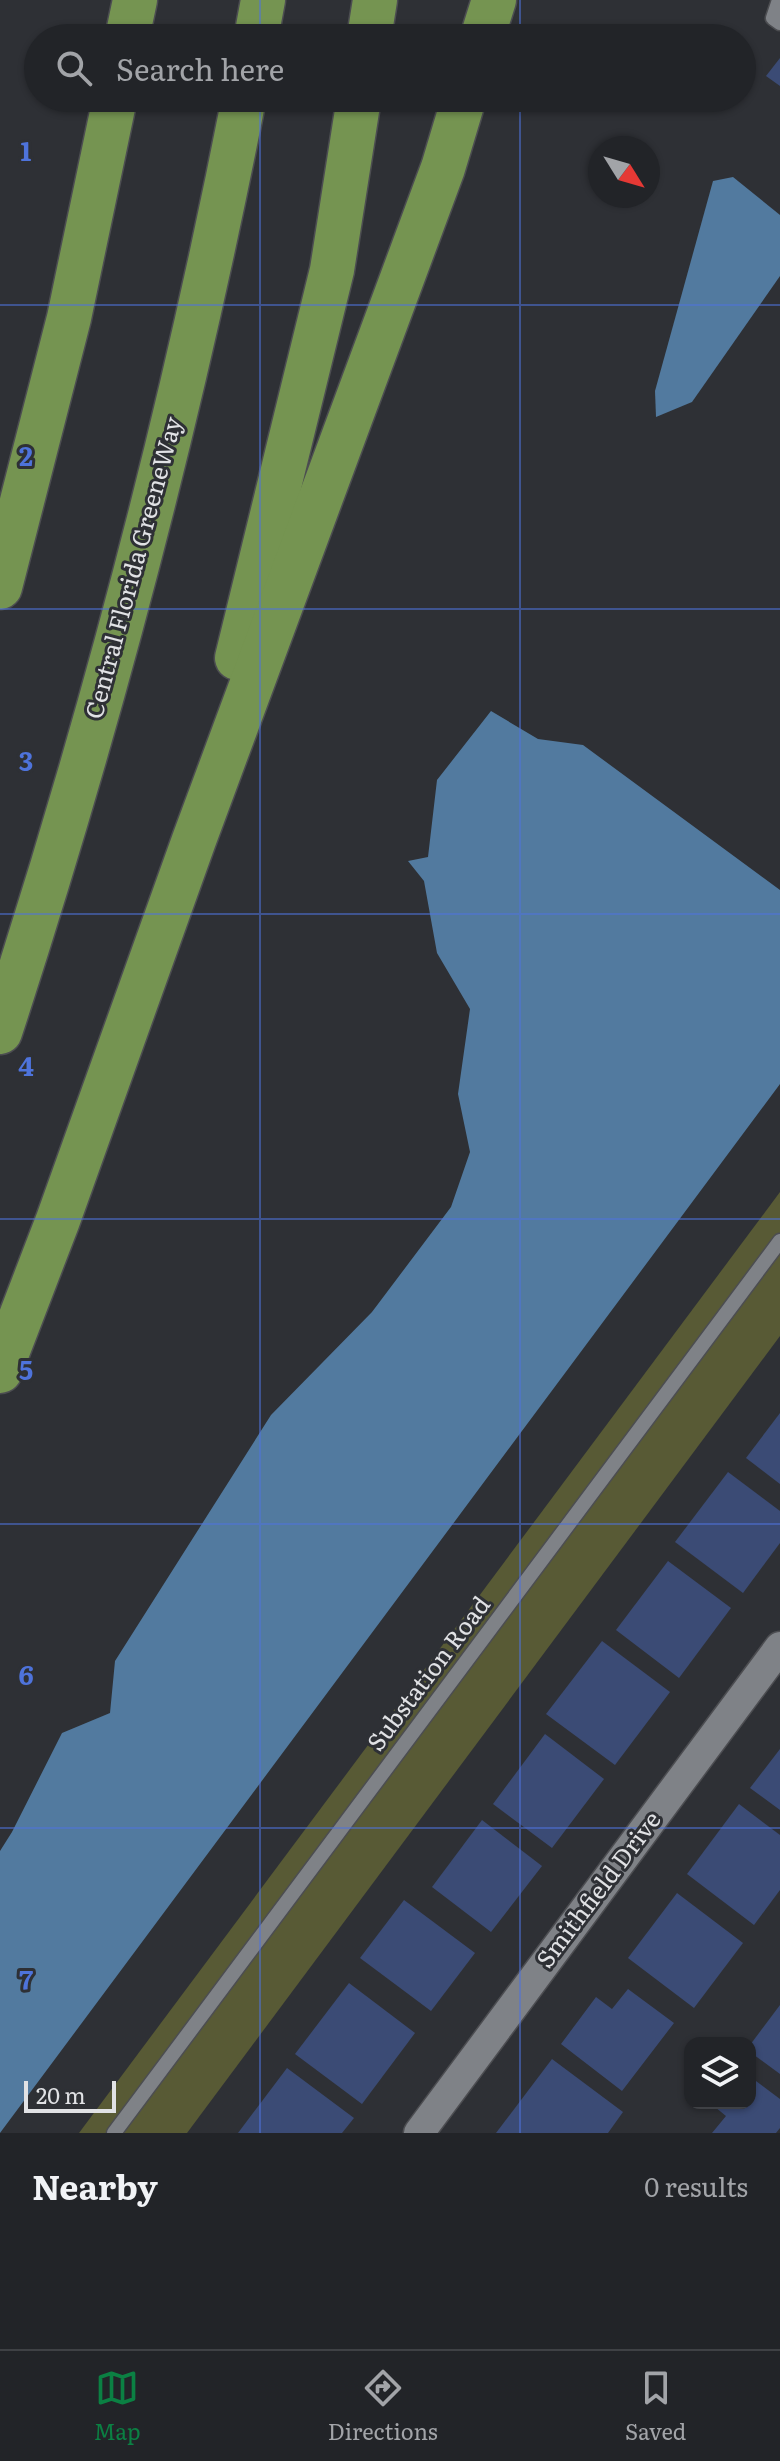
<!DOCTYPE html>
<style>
body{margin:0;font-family:Literata,serif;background:#2a2c30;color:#f1f3f6}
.controls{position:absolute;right:24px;bottom:24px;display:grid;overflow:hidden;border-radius:16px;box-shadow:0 2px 6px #0004}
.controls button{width:72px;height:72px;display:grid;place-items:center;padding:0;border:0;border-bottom:2px solid #3f4145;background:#222428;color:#f1f3f6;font:40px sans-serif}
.compass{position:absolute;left:588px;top:136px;width:72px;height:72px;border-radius:50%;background:#222428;box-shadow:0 2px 6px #0004;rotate:127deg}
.scale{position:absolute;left:24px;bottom:20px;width:92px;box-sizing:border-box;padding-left:8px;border:4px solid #e1e2e5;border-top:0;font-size:22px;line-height:28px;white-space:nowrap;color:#e1e2e5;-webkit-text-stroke:6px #2e3035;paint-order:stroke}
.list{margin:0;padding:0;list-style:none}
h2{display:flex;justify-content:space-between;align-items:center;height:104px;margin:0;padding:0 32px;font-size:34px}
h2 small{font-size:26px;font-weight:400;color:#a2a4a8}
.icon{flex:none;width:44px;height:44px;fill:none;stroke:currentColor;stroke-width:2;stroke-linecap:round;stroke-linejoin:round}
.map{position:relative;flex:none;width:780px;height:2133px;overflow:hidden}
.search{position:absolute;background:#222428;box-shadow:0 2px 6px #0004;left:24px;right:24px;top:24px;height:88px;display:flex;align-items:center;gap:20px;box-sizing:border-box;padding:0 28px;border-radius:44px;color:#a2a4a8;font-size:30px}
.sheet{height:216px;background:#222428}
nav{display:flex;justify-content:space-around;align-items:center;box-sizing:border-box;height:112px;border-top:2px solid #3f4145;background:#222428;font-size:22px;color:#a2a4a8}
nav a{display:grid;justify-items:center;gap:4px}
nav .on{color:#0b8043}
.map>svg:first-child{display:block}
.green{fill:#585a35}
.water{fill:#527a9f}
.building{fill:#3b4b75}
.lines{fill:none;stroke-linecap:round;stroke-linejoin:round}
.lane-casing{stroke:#4c4d51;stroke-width:17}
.street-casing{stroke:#4c4d51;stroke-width:33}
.highway-casing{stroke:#4c4d51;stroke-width:47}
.lane{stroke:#7f8287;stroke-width:14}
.street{stroke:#7f8287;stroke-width:30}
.highway{stroke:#759451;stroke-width:44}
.grid{fill:none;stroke:#4e73db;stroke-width:2;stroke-opacity:0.55}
.labels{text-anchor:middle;stroke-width:6;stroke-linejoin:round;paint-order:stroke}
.street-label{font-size:24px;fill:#e1e2e5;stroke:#2e3035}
.grid-label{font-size:26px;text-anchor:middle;font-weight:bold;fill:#4e73db;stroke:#2e3035;stroke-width:6;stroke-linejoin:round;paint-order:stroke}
</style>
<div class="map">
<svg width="780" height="2133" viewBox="0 0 780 2133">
<rect width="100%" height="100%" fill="#2e3035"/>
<polygon class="green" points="780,1192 780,1336 187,2133 79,2133"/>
<g class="water">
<polygon points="733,177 780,215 780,276 692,402 656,417 655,391 713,181"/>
<polygon points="491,711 538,739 583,745 780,890 780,1084 0,2133 0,1851 12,1832 62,1733 110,1713 115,1661 271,1415 372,1312 451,1207 470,1152 458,1094 470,1009 437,953 424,881 408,861 428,857 437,780"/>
</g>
<g class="building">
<polygon points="780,58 780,86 766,76"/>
<polygon points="780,1413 780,1484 746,1458"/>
<polygon points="728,1472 780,1511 780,1543 743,1593 675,1542"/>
<polygon points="668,1561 731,1608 679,1678 616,1630"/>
<polygon points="602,1641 670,1692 615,1765 546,1714"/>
<polygon points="545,1734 604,1779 552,1848 493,1804"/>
<polygon points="780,1749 780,1810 750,1788"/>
<polygon points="739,1804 780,1835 780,1890 754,1925 687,1874"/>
<polygon points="482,1820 542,1866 491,1932 432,1887"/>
<polygon points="677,1893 743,1943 694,2008 628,1958"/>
<polygon points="404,1900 475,1953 431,2011 360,1958"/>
<polygon points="349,1983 415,2033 362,2104 295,2054"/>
<polygon points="628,1989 674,2023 622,2091 561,2044 596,1997 612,2009"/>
<polygon points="780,2005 780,2074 750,2052 750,2045"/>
<polygon points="552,2059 623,2112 608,2133 496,2133"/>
<polygon points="287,2068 354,2118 342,2133 238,2133"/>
<polygon points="756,2081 780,2099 780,2128 776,2133 712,2133 726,2116 715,2107 718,2103 750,2103 750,2088"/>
</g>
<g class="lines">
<defs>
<g id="lane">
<polyline points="779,0 773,18 780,23"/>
<polyline points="114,2133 780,1241"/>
</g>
<polyline id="street" points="419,2133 780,1647"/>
<g id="highway">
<polyline points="127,38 135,0"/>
<polyline points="256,38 263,0"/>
<polyline points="369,38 375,0"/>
<polyline points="482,38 494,0"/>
<polyline points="0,587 69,318 115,98"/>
<polyline points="237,658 332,270 359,98"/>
<path d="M0 1032C100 726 182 414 244 98"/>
<polyline points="0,1371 58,1220 194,840 443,168 464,98"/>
</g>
</defs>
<use href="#lane" class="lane-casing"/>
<use href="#street" class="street-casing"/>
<use href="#highway" class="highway-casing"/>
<use href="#lane" class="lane"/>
<use href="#street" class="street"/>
<use href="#highway" class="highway"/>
</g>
<path class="grid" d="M260 0V38M520 0V38M260 98V2133M520 98V2133M0 305H780M0 609H780M0 914H780M0 1219H780M0 1524H780M0 1828H780"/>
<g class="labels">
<g class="street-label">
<text transform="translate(134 568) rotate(-75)" y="8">Central Florida GreeneWay</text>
<text transform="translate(429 1674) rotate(-53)" y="8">Substation Road</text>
<text transform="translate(599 1890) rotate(-53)" y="8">Smithfield Drive</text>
</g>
</g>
<g class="grid-label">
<text x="26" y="161">1</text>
<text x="26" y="466">2</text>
<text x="26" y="771">3</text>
<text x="26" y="1076">4</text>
<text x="26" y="1380">5</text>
<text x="26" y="1685">6</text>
<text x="26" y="1990">7</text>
</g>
</svg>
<div class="controls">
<button><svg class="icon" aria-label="layers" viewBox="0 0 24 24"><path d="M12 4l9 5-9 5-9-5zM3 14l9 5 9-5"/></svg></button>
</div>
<svg class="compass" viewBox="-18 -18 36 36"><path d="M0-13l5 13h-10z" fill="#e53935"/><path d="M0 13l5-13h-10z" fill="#a2a4a8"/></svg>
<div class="scale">20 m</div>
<div class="search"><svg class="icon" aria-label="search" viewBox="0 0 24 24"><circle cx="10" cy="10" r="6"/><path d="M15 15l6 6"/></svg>Search here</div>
</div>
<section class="sheet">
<h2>Nearby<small>0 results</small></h2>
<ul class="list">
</ul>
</section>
<nav>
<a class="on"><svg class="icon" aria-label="map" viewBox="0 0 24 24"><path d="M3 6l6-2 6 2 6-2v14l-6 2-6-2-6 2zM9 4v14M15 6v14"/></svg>Map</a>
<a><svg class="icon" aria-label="directions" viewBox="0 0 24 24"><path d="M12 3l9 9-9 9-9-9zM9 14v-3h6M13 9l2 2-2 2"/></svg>Directions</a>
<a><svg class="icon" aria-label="saved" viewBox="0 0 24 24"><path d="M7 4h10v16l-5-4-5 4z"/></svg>Saved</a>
</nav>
